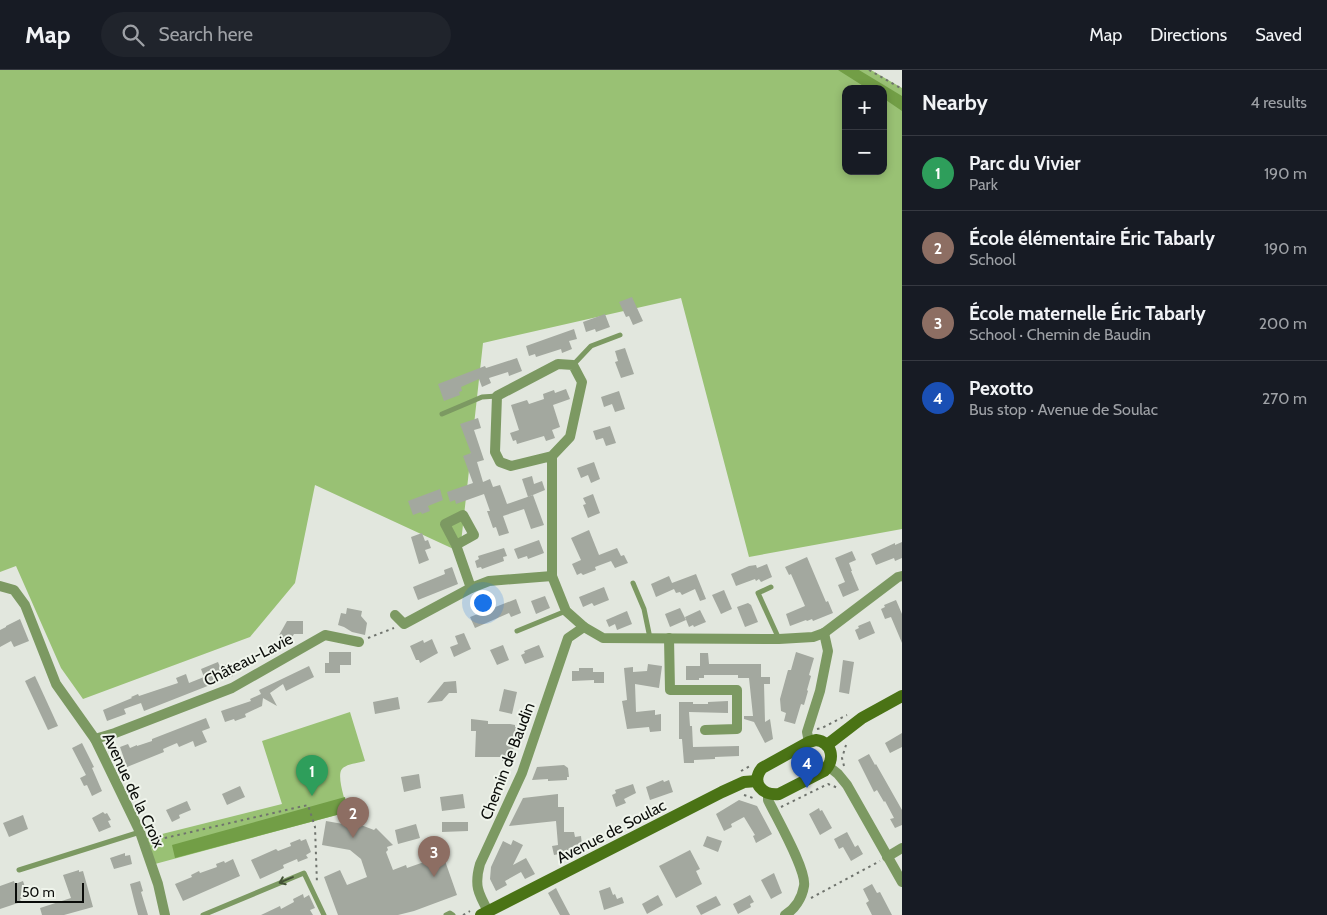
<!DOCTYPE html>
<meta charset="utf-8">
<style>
body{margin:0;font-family:Cabin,sans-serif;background:#20242c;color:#f1f3f6}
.controls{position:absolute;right:15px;top:15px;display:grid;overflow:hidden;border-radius:10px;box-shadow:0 2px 8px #0003}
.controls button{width:45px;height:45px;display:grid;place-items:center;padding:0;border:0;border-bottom:1px solid #363941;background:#171b24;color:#f1f3f6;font:25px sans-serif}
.scale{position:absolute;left:15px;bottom:12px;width:69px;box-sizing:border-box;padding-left:5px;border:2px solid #0a0c09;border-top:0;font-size:14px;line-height:18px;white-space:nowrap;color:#0a0c09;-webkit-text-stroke:4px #eff4eb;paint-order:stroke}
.you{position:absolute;left:482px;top:532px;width:18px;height:18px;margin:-12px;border:4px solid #fff;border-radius:50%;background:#1a73e8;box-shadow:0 0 0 8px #1a73e833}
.badge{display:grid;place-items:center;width:32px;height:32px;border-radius:50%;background:#ea580c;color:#fff;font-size:16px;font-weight:700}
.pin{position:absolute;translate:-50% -41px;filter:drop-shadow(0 1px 2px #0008)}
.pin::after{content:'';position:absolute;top:26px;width:18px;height:15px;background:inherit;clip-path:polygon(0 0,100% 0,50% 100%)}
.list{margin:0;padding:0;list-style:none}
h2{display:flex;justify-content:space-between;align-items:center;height:65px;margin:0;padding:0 20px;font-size:21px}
h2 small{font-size:16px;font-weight:400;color:#9ea1a6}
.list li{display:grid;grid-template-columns:32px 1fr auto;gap:15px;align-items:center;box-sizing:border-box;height:75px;padding:0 20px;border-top:1px solid #363941}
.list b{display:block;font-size:19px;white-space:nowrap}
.list p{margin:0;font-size:16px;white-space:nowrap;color:#9ea1a6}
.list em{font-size:16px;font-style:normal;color:#9ea1a6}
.icon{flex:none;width:28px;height:28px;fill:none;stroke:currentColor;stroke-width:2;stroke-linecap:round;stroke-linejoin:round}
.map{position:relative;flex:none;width:902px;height:845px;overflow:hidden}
header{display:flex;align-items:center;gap:30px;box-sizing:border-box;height:70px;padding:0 25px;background:#171b24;border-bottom:1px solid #363941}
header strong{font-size:24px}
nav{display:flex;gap:28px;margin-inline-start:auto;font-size:18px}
.search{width:350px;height:45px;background:#20242c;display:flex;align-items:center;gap:12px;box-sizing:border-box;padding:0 18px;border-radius:28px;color:#9ea1a6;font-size:19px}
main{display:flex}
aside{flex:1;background:#171b24}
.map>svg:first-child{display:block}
.green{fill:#99c174;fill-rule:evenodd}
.water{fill:#729e46}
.building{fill:#a3a89f}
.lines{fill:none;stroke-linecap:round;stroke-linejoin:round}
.path{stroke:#6f736d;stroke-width:2;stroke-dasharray:2.5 4;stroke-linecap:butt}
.service{stroke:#7c9962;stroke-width:5}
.minor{stroke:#7c9962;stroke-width:10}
.secondary{stroke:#4a7315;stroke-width:12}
.oneway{stroke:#435236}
.labels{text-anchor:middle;stroke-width:4;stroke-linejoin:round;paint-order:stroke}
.street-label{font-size:16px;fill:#0a0c09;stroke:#eff4eb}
</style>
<header>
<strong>Map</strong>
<div class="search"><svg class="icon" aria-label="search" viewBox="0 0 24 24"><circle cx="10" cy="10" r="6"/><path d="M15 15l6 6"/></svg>Search here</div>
<nav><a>Map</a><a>Directions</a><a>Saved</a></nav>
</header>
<main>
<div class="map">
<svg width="902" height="845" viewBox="0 0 902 845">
<rect width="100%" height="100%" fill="#e2e7de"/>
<g class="green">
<path d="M0 0H871L902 18V459L749 487 681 228 483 273 460 482 315 415 295 513 250 567 83 629 61 598 16 496 0 502ZM846 19H883V101H846Z"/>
<path d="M350 642 365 691C358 693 346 694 342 699 336 706 346 733 348 742L155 794 146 768 282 734 262 671Z"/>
</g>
<g class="water">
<polygon points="838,0 859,0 902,26 902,41 883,28 883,19 868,19"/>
<polygon points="345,727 348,742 175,788 172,775"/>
</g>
<g class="building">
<polygon points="632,227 643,251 633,255 629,246 626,247 619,232"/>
<polygon points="605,244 610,257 596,262 595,259 586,262 583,252"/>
<polygon points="574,259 577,269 569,271 572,279 562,283 561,279 536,287 535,284 529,286 526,276"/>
<polygon points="625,278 634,304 621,308 615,292 618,291 615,281"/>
<polygon points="517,288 522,301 509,306 508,302 489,308 491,313 482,317 479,309 461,317 462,321 459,322 460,325 444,331 438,314 485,296 486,298"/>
<polygon points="566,319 570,329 553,335 560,357 552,360 555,368 546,371 544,366 517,374 516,370 513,371 510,363 519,360 511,335 527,330 529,334 544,329 543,324 554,320 555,323"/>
<polygon points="619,321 625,339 615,342 612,334 604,337 601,327"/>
<polygon points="478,348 481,358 474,360 484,390 477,392 483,412 490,409 493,417 500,415 507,434 533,425 544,455 531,459 524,439 503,446 509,463 499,466 496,457 493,458 487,441 490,441 484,424 456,434 455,430 450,432 447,422 473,413 463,386 471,383 460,354"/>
<polygon points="610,356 616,373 606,376 603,368 596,370 593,361"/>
<polygon points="594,392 600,409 591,413 588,405 581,408 577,398"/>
<polygon points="532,406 534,414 542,411 545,420 528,427 522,409"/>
<polygon points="440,419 443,430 428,436 430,441 422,444 421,442 413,445 408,431"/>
<polygon points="593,424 600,443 588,448 583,435 586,434 583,428"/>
<polygon points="589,460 599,485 617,478 621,486 624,485 628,493 615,498 611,491 595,497 596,500 583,505 581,503 577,505 572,494 581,490 571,468"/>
<polygon points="422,463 425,471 428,470 431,478 425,480 429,490 419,494 411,467"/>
<polygon points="539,470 544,483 528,489 527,486 518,489 514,479"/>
<polygon points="902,472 902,488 895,491 894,488 876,495 871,484 895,473 895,475"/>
<polygon points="504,478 507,486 503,487 504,491 482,499 481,497 477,498 475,491 479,489 478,486"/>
<polygon points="852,481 856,490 849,493 852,501 851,501 859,520 843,527 838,515 845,512 835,488"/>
<polygon points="807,487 826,532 828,531 833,543 813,551 812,549 807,551 806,550 790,556 786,544 805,536 791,504 789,505 785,497"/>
<polygon points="767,494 772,507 761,512 759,509 756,511 755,509 736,516 731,504 749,496 756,495 757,498"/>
<polygon points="452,497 458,514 418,530 413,517 445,504 444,500"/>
<polygon points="696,504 706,529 700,531 695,519 682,525 680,522 676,523 674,519 656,527 651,514 669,506 672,513"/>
<polygon points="604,517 609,530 594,536 592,533 583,537 579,527"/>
<polygon points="724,520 732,539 721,544 712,525"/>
<polygon points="545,526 550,538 536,544 531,531"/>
<polygon points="516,529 521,543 511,547 509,543 475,558 470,547"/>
<polygon points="896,530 902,544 902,573 891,547 885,549 881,539 885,537 884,535"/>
<polygon points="748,533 751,535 758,552 745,557 737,537"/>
<polygon points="347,538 362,541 361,546 367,553 365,565 352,562 344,557 338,555 341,543 346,544"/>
<polygon points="680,538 686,550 670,557 665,544"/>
<polygon points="700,540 706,552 694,557 693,555 689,557 685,547"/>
<polygon points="627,541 632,554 617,560 615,554 609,557 606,550"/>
<polygon points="20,549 29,571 14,577 11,571 0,577 0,560 6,557 6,556"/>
<polygon points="287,551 303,551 303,564 294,564 288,573 278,567"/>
<polygon points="870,551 875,563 859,570 855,560 859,558 858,556"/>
<polygon points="464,563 471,579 454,587 450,577 458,574 455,566"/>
<polygon points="432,569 438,583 420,593 419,590 416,590 410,576 423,570 424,573"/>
<polygon points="503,575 509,590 497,595 490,580"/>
<polygon points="539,575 544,587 525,594 521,585 525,583 524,581"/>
<polygon points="329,582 351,582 351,595 340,595 340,603 325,603 325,593 329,593"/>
<polygon points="796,582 814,588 809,605 811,606 807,620 808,621 804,635 801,634 795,654 784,651 786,643 781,641 780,629 788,600 791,600"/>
<polygon points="700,583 708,583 709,594 761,594 761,607 770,607 770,614 764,614 765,652 770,649 773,669 765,673 754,652 744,649 744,646 753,646 749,608 738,608 738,605 704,605 704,608 699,608 699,610 686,610 686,596 700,596"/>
<polygon points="843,590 854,592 849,624 839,622"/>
<polygon points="218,592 220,597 228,593 233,606 144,641 141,633 124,639 126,644 107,651 103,640 132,628 131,627 138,624 139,626 178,613 176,608 186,604 189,613 204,607 201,599"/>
<polygon points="648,594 662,596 659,618 635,614 636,642 655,640 655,645 661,644 661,661 650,662 649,657 627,659 622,631 627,630 624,598 633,597 633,602 647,601"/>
<polygon points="309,596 314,607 286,621 283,614 270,623 277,636 263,628 262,636 245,644 246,647 235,651 234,649 225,652 221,641 251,631 250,629 261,624 259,620"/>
<polygon points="579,598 593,598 593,602 604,602 604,613 594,613 594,610 572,611 572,601 579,601"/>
<polygon points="35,606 58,656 48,660 25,611"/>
<polygon points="456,611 457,623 449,623 442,631 427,633 444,612"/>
<polygon points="504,619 517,622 512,644 499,641"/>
<polygon points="398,627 400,639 375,644 373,632"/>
<polygon points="728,631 728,643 689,642 690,656 692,656 693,677 739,676 739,686 715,687 715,689 694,690 694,693 684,693 682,669 679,669 679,632 693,632 693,634 708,634 708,632"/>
<polygon points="206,648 210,658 202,661 207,672 195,677 193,671 179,677 177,673 163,679 164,682 127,697 120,677 128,674 130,678 137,675 137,676 152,671 152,669"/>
<polygon points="471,649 488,651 488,654 510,654 515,655 515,657 524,658 524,668 514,667 513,689 511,689 511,692 502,691 503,687 475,687 476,661 471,661"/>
<polygon points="902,663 902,677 890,683 885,673"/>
<polygon points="82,673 94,697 92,698 102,721 92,726 87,715 84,716 80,708 86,705 72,678"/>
<polygon points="869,684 875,695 876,694 902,740 902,755 895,758 890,749 894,748 885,731 884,732 877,720 874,722 858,690"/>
<polygon points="564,695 568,698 569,707 567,707 567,710 548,711 548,709 532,710 537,697"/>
<polygon points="419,704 421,718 404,722 401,707"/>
<polygon points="663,710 664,712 669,710 673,722 650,730 646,717"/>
<polygon points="633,714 636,723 624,729 626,733 616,737 612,725 616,723 615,720"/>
<polygon points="240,716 245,727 227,735 222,724"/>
<polygon points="463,724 465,738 442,741 440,727"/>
<polygon points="558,724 558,737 564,737 564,762 574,762 575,767 581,766 582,775 570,782 554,785 552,776 558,775 556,751 509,756 523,728"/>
<polygon points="739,730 757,736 772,764 756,773 753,766 755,765 744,747 731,754 732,757 724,761 716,744"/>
<polygon points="187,731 191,740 179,745 180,748 172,752 166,740"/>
<polygon points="819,738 820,741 822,740 832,758 820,765 809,744"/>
<polygon points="103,742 105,744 107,743 111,750 108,751 111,757 99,762 92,748"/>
<polygon points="23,745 28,759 9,767 3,753"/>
<polygon points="326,751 360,757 361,755 374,760 376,758 393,775 387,777 388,780 386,782 393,800 406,795 407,798 424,792 426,795 444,788 457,825 414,841 398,845 338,845 324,807 340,800 347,815 367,807 361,789 350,780 322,775"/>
<polygon points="442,752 468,752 468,761 442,762"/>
<polygon points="416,754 420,768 398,774 395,760"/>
<polygon points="847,762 855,777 858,775 863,784 851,791 843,777 839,779 834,769"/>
<polygon points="707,766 722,771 718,782 703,776"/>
<polygon points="300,769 301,771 306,769 311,782 306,785 308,788 298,792 297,789 283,795 284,798 260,809 251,790 276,779 278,781 291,776 290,773"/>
<polygon points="513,770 523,775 513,795 526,788 535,804 525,809 521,802 505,811 507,815 496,821 490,809 491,797 503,771 511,775"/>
<polygon points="690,780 700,799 696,801 702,814 676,828 659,796"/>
<polygon points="125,783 125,786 130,785 132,794 114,799 110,788"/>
<polygon points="233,789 240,806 183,831 175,814 192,807 191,805 199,801 200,803 217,797 216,794 224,791 225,793"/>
<polygon points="79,800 79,802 83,801 93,837 64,845 42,845 40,838 71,828 63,805"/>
<polygon points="774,803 782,823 771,829 761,810"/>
<polygon points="14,811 15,814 23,811 28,826 20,829 21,832 0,839 0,816"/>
<polygon points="140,811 143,821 141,822 148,845 138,845 135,834 130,814"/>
<polygon points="872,814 877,823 880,822 892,845 872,845 866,833 869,831 863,819"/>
<polygon points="610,817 613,825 615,824 617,829 622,827 624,833 604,840 599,821"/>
<polygon points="556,818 560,826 570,845 560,845 548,823"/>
<polygon points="303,824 304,828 309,825 315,838 310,840 313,845 261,845 280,836 281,839 294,832 293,829"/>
<polygon points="658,825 663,835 647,844 642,834"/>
<polygon points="750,825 754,832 750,834 751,837 738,844 733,834"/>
<polygon points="716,826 721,835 701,845 696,836"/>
</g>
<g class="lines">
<g class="path">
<polyline points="869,0 902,19"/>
<polyline points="368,568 394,558"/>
<polyline points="817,659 822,658 847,645"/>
<polyline points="844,696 842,688 846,675"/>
<polyline points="741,701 750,696"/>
<polyline points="744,725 756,729"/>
<polyline points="781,737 828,714 838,718"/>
<polyline points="152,771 308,735 315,757 317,814"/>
<polyline points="811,828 880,791"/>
<polyline points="463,845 470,841"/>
</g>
<g class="service">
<polyline points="573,295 591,276 620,265"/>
<polyline points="442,344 482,327 497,326"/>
<polyline points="633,513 644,539 650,568"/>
<polyline points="771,517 758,523 779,569"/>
<polyline points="517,561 566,541"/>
<polyline points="19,800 140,762"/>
<polyline points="203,845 304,803 324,845"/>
<polyline points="446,845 450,843 453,845"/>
</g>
<g class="minor">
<polyline points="552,386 511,396 500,392 495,382 497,326 558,294 573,295 582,312 570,367 552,386 552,506 566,541 584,557 603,568 779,569 813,567 824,563 898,507 902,506"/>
<polyline points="456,475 474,465 463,445 445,454 456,475 471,518"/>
<polyline points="0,516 14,520 25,535 56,614 95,669 140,762 158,814 165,845"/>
<polyline points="395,545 404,554 471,518 489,511 552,506"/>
<polyline points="669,568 670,620 737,620 737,659 705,660"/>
<polyline points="95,669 115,663 232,618 325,565 359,572"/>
<polyline points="809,672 807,662 820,621 828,581 824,563"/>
<polyline points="828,696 838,704 847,715 902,812"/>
<path d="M768 724V730C776 747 807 800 804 816 802 828 795 839 785 845"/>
<polyline points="887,787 902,778"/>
<path d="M488 841C478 823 474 815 480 794L522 703 568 568 584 557"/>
</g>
<g class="secondary">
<path d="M816 670C832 672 836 690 824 701L779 724C763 726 750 713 762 698L809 672Z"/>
<polyline points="827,675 862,648 902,626"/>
<polyline points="481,845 722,722 744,712 757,711"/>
</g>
</g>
<defs><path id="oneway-shaft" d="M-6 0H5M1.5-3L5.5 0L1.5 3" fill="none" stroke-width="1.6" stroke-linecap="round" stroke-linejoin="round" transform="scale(1.25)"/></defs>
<use class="oneway" href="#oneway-shaft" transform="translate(286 810) rotate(157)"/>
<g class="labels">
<g class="street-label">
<text transform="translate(248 589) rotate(-27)" y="6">Château-Lavie</text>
<text transform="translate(507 691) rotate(-69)" y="6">Chemin de Baudin</text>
<text transform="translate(134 720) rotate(65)" y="6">Avenue de la Croix</text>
<text transform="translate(611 761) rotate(-27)" y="6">Avenue de Soulac</text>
</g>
</g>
</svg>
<div class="controls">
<button>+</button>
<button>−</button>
</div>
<div class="scale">50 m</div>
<div class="you"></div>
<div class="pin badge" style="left:312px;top:726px;background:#2e9e5b">1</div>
<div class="pin badge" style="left:353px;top:768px;background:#8d6e63">2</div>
<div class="pin badge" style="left:434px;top:807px;background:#8d6e63">3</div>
<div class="pin badge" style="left:807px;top:718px;background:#1a4fb4">4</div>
</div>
<aside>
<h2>Nearby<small>4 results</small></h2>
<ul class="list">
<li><span class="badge" style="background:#2e9e5b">1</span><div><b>Parc du Vivier</b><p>Park</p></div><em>190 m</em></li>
<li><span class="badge" style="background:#8d6e63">2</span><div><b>École élémentaire Éric Tabarly</b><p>School</p></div><em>190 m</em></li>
<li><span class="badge" style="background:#8d6e63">3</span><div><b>École maternelle Éric Tabarly</b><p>School · Chemin de Baudin</p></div><em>200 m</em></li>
<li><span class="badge" style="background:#1a4fb4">4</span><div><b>Pexotto</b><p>Bus stop · Avenue de Soulac</p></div><em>270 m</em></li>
</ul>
</aside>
</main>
